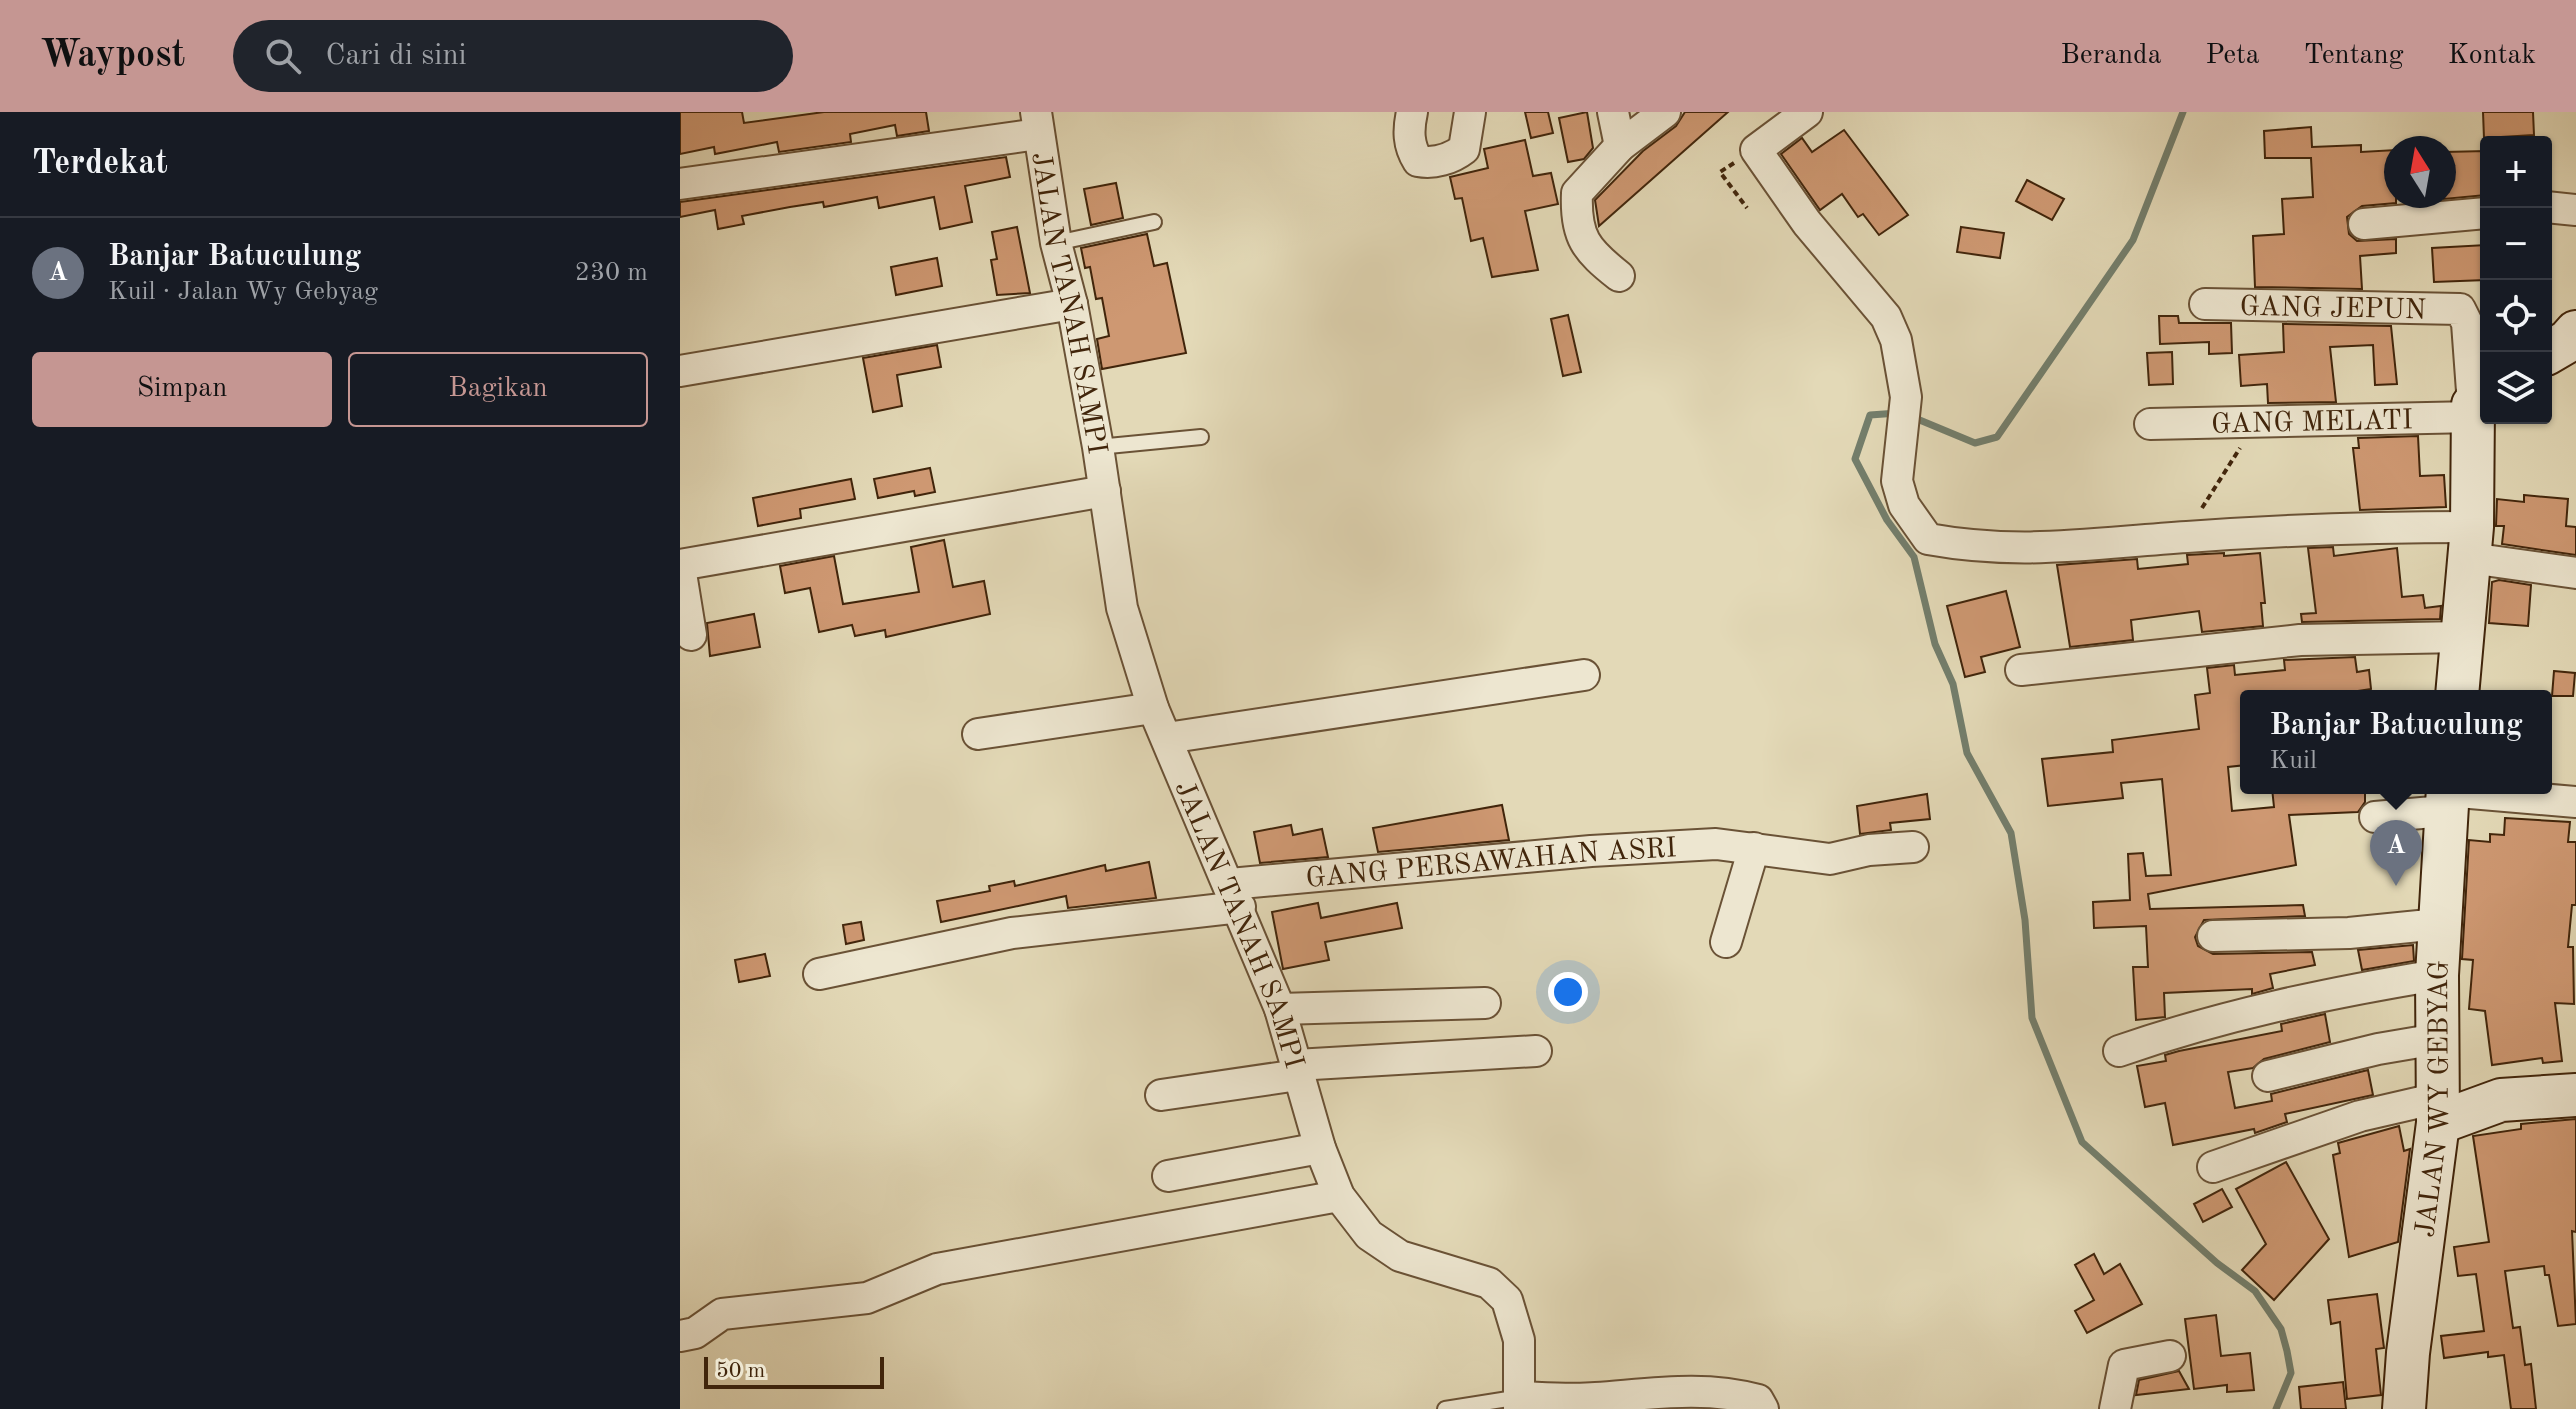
<!DOCTYPE html>
<html lang="id">
<meta charset="utf-8">
<style>
body{margin:0;font-family:"Old Standard TT",serif;background:#20242c;color:#f1f3f6}
.controls{position:absolute;right:24px;top:24px;display:grid;overflow:hidden;border-radius:8px;box-shadow:0 2px 6px #0004}
.controls button{width:72px;height:72px;display:grid;place-items:center;padding:0;border:0;border-bottom:2px solid #363941;background:#171b24;color:#f1f3f6;font:40px sans-serif}
.compass{position:absolute;left:1704px;top:24px;width:72px;height:72px;border-radius:50%;background:#171b24;box-shadow:0 2px 6px #0004;rotate:349deg}
.scale{position:absolute;left:24px;bottom:20px;width:180px;box-sizing:border-box;padding-left:8px;border:4px solid #41250b;border-top:0;font-size:22px;line-height:28px;white-space:nowrap;color:#41250b;-webkit-text-stroke:6px #ede6d0;paint-order:stroke}
.you{position:absolute;left:888px;top:880px;width:28px;height:28px;margin:-20px;border:6px solid #fff;border-radius:50%;background:#1a73e8;box-shadow:0 0 0 12px #1a73e833}
.badge{display:grid;place-items:center;width:52px;height:52px;border-radius:50%;background:#c59692;color:#fff;font-size:26px;font-weight:700}
.pin{position:absolute;translate:-50% -66px;filter:drop-shadow(0 2px 4px #0008)}
.pin::after{content:'';position:absolute;top:42px;width:28px;height:24px;background:inherit;clip-path:polygon(0 0,100% 0,50% 100%)}
.popup{position:absolute;left:1560px;top:578px;width:312px;height:104px;box-sizing:border-box;display:grid;place-content:center;border-radius:8px;background:#171b24;filter:drop-shadow(0 2px 6px #0005);font-size:26px;white-space:nowrap;color:#9ea1a6}
.popup b{font-size:30px;color:#f1f3f6}
.popup::after{content:'';position:absolute;left:50%;top:100%;margin-left:-16px;border:16px solid transparent;border-top-color:#171b24}
.list{margin:0;padding:0;list-style:none}
h2{display:flex;justify-content:space-between;align-items:center;height:104px;margin:0;padding:0 32px;font-size:34px}
h2 small{font-size:26px;font-weight:400;color:#9ea1a6}
.list li{display:grid;grid-template-columns:52px 1fr auto;gap:24px;align-items:center;box-sizing:border-box;height:112px;padding:0 32px;border-top:2px solid #363941}
.list b{display:block;font-size:30px;white-space:nowrap}
.list p{margin:0;font-size:26px;white-space:nowrap;color:#9ea1a6}
.list em{font-size:26px;font-style:normal;color:#9ea1a6}
.actions{display:flex;gap:16px;padding:24px 32px}
.actions a{flex:1;padding:18px 0;border:2px solid #c59692;border-radius:8px;text-align:center;font-size:28px;color:#c59692}
.actions .main{background:#c59692;color:#111}
.icon{flex:none;width:44px;height:44px;fill:none;stroke:currentColor;stroke-width:2;stroke-linecap:round;stroke-linejoin:round}
.map{position:relative;flex:none;width:1896px;height:1297px;overflow:hidden}
header{display:flex;align-items:center;gap:48px;box-sizing:border-box;height:112px;padding:0 40px;background:#c59692;color:#111}
header strong{font-size:38px}
nav{display:flex;gap:44px;margin-inline-start:auto;font-size:28px}
.search{width:560px;height:72px;background:#20242c;display:flex;align-items:center;gap:20px;box-sizing:border-box;padding:0 28px;border-radius:44px;color:#9ea1a6;font-size:30px}
main{display:flex}
aside{flex:1;background:#171b24}
.map>svg:first-child{display:block}
.lines{fill:none;stroke-linecap:round;stroke-linejoin:round}
.stream{stroke:#737e6c;stroke-width:7}
.building{fill:#ce9872;stroke:#41250b;stroke-width:2}
.lane-casing{stroke:#6a5236;stroke-width:18}
.street-casing{stroke:#6a5236;stroke-width:34}
.secondary-casing{stroke:#41250b;stroke-width:46}
.path{stroke:#41250b;stroke-width:4;stroke-dasharray:6 4;stroke-linecap:butt}
.lane{stroke:#ede6d0;stroke-width:14}
.street{stroke:#ede6d0;stroke-width:30}
.secondary{stroke:#ede6d0;stroke-width:42}
.labels{text-anchor:middle;stroke-width:6;stroke-linejoin:round;paint-order:stroke}
.street-label{font-size:28px;fill:#41250b;stroke:#ede6d0}
</style>
<header>
<strong>Waypost</strong>
<div class="search"><svg class="icon" aria-label="search" viewBox="0 0 24 24"><circle cx="10" cy="10" r="6"/><path d="M15 15l6 6"/></svg>Cari di sini</div>
<nav><a>Beranda</a><a>Peta</a><a>Tentang</a><a>Kontak</a></nav>
</header>
<main>
<aside>
<h2>Terdekat<small></small></h2>
<ul class="list">
<li><span class="badge" style="background:#6b7280">A</span><div><b>Banjar Batuculung</b><p>Kuil · Jalan Wy Gebyag</p></div><em>230 m</em></li>
</ul>
<div class="actions"><a class="main">Simpan</a><a>Bagikan</a></div>
</aside>
<div class="map">
<svg width="1896" height="1297" viewBox="0 0 1896 1297">
<rect width="100%" height="100%" fill="#e3d9b7"/>
<filter id="stains"><feTurbulence type="fractalNoise" baseFrequency=".0025" numOctaves="4"/><feColorMatrix values="0 0 0 0 .2 0 0 0 0 .09 0 0 0 0 .02 0 0 0 .5 -.17"/></filter>
<radialGradient id="worn" r=".72"><stop offset=".6" stop-color="#630" stop-opacity="0"/><stop offset="1" stop-color="#630" stop-opacity=".3"/></radialGradient>
<g class="lines">
<g class="stream">
<polyline points="1218,301 1190,303 1175,347 1207,408 1234,445 1255,532 1273,572 1287,641 1331,721 1345,808 1352,906 1402,1030 1537,1151 1575,1179 1601,1217 1607,1239 1611,1261 1596,1297"/>
<polyline points="1230,304 1295,331 1317,325 1453,128 1503,0"/>
</g>
</g>
<g class="building">
<polygon points="0,0 62,0 64,11 144,0 246,0 249,19 217,24 215,13 170,22 171,30 99,40 97,30 35,42 34,35 0,42"/>
<polygon points="845,0 868,0 873,21 851,26"/>
<polygon points="907,0 913,36 904,47 888,50 879,6"/>
<polygon points="1005,0 1048,0 919,114 915,88 963,39 996,14"/>
<polygon points="1803,0 1853,0 1854,23 1804,26"/>
<polygon points="1631,15 1632,35 1681,33 1681,40 1716,38 1716,91 1682,94 1667,105 1669,122 1677,129 1716,127 1716,141 1680,144 1682,177 1575,175 1573,124 1604,122 1602,87 1633,85 1631,46 1585,46 1584,19"/>
<polygon points="1164,18 1228,103 1199,123 1183,102 1178,105 1162,82 1140,98 1101,42 1122,26 1132,40"/>
<polygon points="845,28 853,64 871,61 878,92 845,99 858,158 812,165 803,126 791,129 782,86 775,87 770,65 808,56 804,37"/>
<polygon points="1806,39 1806,83 1764,87 1764,40"/>
<polygon points="326,45 330,65 285,74 292,110 260,117 254,85 199,96 197,85 144,95 143,90 110,95 62,104 64,112 38,117 35,98 0,105 0,90"/>
<polygon points="1347,68 1384,87 1372,108 1336,89"/>
<polygon points="436,71 443,106 411,113 404,77"/>
<polygon points="337,115 350,181 317,183 311,148 317,147 312,120"/>
<polygon points="1281,115 1324,121 1320,146 1277,140"/>
<polygon points="467,122 474,154 487,151 506,241 422,257 417,227 429,224 422,186 416,187 410,155 405,156 401,136"/>
<polygon points="1806,133 1806,168 1754,170 1752,136"/>
<polygon points="257,146 262,174 216,183 211,155"/>
<polygon points="888,203 901,260 883,264 871,207"/>
<polygon points="1479,204 1498,204 1499,211 1551,211 1552,241 1529,242 1529,230 1480,232"/>
<polygon points="1603,212 1711,214 1717,272 1695,273 1693,233 1650,235 1656,290 1588,291 1587,272 1561,274 1559,243 1604,240"/>
<polygon points="257,233 261,255 217,263 222,294 193,300 183,246"/>
<polygon points="1492,240 1493,272 1469,273 1467,241"/>
<polygon points="1738,324 1740,364 1764,363 1766,395 1680,398 1673,336 1679,336 1678,326"/>
<polygon points="250,356 255,380 235,384 234,379 198,386 194,367"/>
<polygon points="171,367 175,387 120,397 121,406 78,414 73,386"/>
<polygon points="1844,383 1888,387 1886,414 1896,415 1896,443 1822,432 1824,414 1816,414 1817,387 1844,390"/>
<polygon points="264,428 273,475 304,469 310,502 206,525 205,518 175,524 172,513 139,520 130,476 105,481 100,454 154,444 163,492 239,480 231,435"/>
<polygon points="1653,435 1654,444 1717,436 1722,485 1743,483 1745,496 1761,494 1760,507 1622,510 1621,502 1636,501 1628,436"/>
<polygon points="1544,441 1544,444 1580,441 1585,491 1581,491 1583,514 1522,520 1519,499 1451,508 1453,528 1390,535 1377,453 1457,447 1458,457 1508,452 1507,443"/>
<polygon points="1819,468 1851,473 1848,514 1809,511 1812,470"/>
<polygon points="1326,479 1340,535 1301,545 1305,560 1285,565 1267,494"/>
<polygon points="74,502 80,535 30,544 27,511"/>
<polygon points="1675,545 1677,560 1689,558 1691,577 1645,584 1566,584 1566,653 1548,655 1552,699 1594,695 1592,676 1647,676 1648,681 1685,679 1685,690 1678,700 1609,703 1616,753 1468,782 1470,797 1623,793 1625,804 1524,808 1515,825 1518,834 1533,842 1632,840 1635,853 1590,862 1593,876 1572,882 1572,877 1484,881 1485,905 1456,908 1453,855 1468,855 1466,814 1414,816 1413,790 1450,788 1448,742 1463,741 1466,764 1491,763 1482,667 1441,671 1443,686 1368,694 1362,647 1433,640 1432,628 1519,617 1515,583 1530,581 1527,556 1554,553 1555,563 1605,558 1604,548"/>
<polygon points="1874,559 1895,561 1893,584 1872,584"/>
<polygon points="1247,682 1250,707 1210,711 1211,718 1180,722 1177,694"/>
<polygon points="822,693 829,728 698,740 693,716"/>
<polygon points="1825,706 1890,710 1888,730 1896,730 1896,793 1892,793 1888,835 1893,835 1894,892 1875,891 1882,949 1863,951 1862,946 1812,953 1805,899 1789,897 1793,848 1782,847 1789,728 1810,730 1810,722 1824,723"/>
<polygon points="611,713 613,723 642,717 648,745 580,751 574,720"/>
<polygon points="469,750 476,786 388,796 386,784 261,810 257,789 310,779 309,774 334,769 335,774 425,753 426,759"/>
<polygon points="638,791 641,806 717,791 722,816 645,830 649,848 603,857 592,800"/>
<polygon points="181,810 184,828 166,832 163,813"/>
<polygon points="1733,833 1734,849 1682,858 1678,838"/>
<polygon points="85,842 90,864 59,870 55,848"/>
<polygon points="1645,902 1650,930 1584,947 1573,956 1548,960 1555,996 1592,989 1591,982 1688,958 1693,983 1605,1002 1607,1010 1575,1021 1574,1017 1493,1033 1485,991 1465,995 1457,954 1486,949 1485,943 1499,939 1602,919 1601,912"/>
<polygon points="1896,1007 1896,1120 1892,1119 1896,1212 1878,1214 1869,1163 1865,1163 1864,1154 1825,1159 1833,1216 1840,1215 1845,1253 1851,1252 1856,1297 1831,1297 1824,1243 1808,1245 1808,1240 1764,1246 1761,1224 1804,1219 1796,1162 1778,1164 1774,1135 1809,1130 1793,1024 1841,1017 1841,1012"/>
<polygon points="1719,1014 1724,1039 1730,1037 1718,1130 1669,1145 1653,1043 1660,1041 1658,1031"/>
<polygon points="1606,1050 1649,1127 1594,1188 1562,1158 1586,1132 1556,1077"/>
<polygon points="1542,1077 1552,1095 1523,1110 1514,1092"/>
<polygon points="1414,1142 1424,1162 1440,1152 1462,1192 1407,1221 1395,1199 1414,1188 1395,1153"/>
<polygon points="1697,1182 1704,1236 1696,1237 1701,1283 1667,1287 1660,1210 1651,1212 1648,1188"/>
<polygon points="1536,1203 1541,1244 1570,1241 1574,1278 1547,1280 1547,1273 1514,1277 1505,1207"/>
<polygon points="1499,1259 1509,1277 1456,1283 1459,1268"/>
<polygon points="1663,1270 1666,1297 1621,1297 1619,1275"/>
</g>
<g class="lines">
<defs>
<g id="lane">
<polyline points="376,131 474,110"/>
<polyline points="418,335 521,325"/>
<polyline points="765,1297 841,1285"/>
</g>
<g id="street">
<path id="s1" d="M356 0 376 131 392 192 418 335 442 496 473 596 600 897 640 1036 659 1084 689 1123 720 1144 809 1171 827 1188 839 1228V1297"/>
<path d="M732 0C728 18 728 33 738 49 754 52 771 47 784 37L790 0"/>
<polyline points="933,0 940,34"/>
<path d="M1127 0 1076 38 1127 111 1206 205 1216 228 1226 285 1217 369 1224 393 1248 427C1342 444 1413 431 1507 425 1602 418 1697 415 1792 415"/>
<polyline points="0,72 358,22"/>
<polyline points="1866,95 1896,98"/>
<polyline points="1684,112 1806,101"/>
<path d="M939 164C906 138 895 125 897 81L940 34 985 0"/>
<path id="s2" d="M1525 192 1780 197 1787 211 1793 293"/>
<polyline points="0,259 392,192"/>
<path id="s3" d="M1470 312 1794 305"/>
<polyline points="1790,446 1896,461"/>
<polyline points="0,453 425,379"/>
<polyline points="0,455 11,523"/>
<polyline points="1341,558 1620,528 1783,525"/>
<polyline points="298,622 473,596"/>
<polyline points="487,626 904,563"/>
<polyline points="1767,679 1896,690"/>
<polyline points="1695,705 1765,699"/>
<path id="s4" d="M550 772 911 739 1036 732 1150 747 1189 738 1233 735"/>
<polyline points="1533,824 1669,821 1759,812"/>
<polyline points="1046,830 1074,736"/>
<polyline points="139,862 332,821 560,795"/>
<polyline points="600,897 805,891"/>
<path d="M1439 939C1543 903 1648 881 1757 863"/>
<polyline points="616,953 856,939"/>
<polyline points="1588,964 1698,937 1757,927"/>
<polyline points="481,983 618,963"/>
<polyline points="1533,1055 1680,1004 1758,986"/>
<polyline points="488,1064 640,1036"/>
<polyline points="0,1224 15,1221 42,1202 187,1186 257,1157 659,1084"/>
<path d="M841 1285C866 1286 891 1288 916 1286 971 1282 1024 1273 1078 1288L1083 1297"/>
<polyline points="1435,1297 1444,1253 1490,1244"/>
</g>
<g id="secondary">
<polyline points="1866,242 1888,229 1896,220"/>
<polyline points="1777,584 1792,415 1793,293 1806,277"/>
<polyline points="1758,1011 1821,988 1896,983"/>
<path id="s5" d="M1724 1297 1728 1241 1758 1011 1757 863 1768 676"/>
</g>
</defs>
<use href="#lane" class="lane-casing"/>
<use href="#street" class="street-casing"/>
<use href="#secondary" class="secondary-casing"/>
<g class="path">
<polyline points="1054,51 1040,60 1067,96"/>
<polyline points="1522,396 1560,336"/>
</g>
<use href="#lane" class="lane"/>
<use href="#street" class="street"/>
<use href="#secondary" class="secondary"/>
</g>
<g class="labels">
<g class="street-label">
<text dy="10" stroke="none"><textPath href="#s1" startOffset="194">JALAN TANAH SAMPI</textPath></text>
<text dy="10" stroke="none"><textPath href="#s2" startOffset="128">GANG JEPUN</textPath></text>
<text dy="10" stroke="none"><textPath href="#s3" startOffset="162">GANG MELATI</textPath></text>
<text dy="10" stroke="none"><textPath href="#s4" startOffset="262">GANG PERSAWAHAN ASRI</textPath></text>
<text dy="10" stroke="none"><textPath href="#s1" startOffset="842">JALAN TANAH SAMPI</textPath></text>
<text dy="10" stroke="none"><textPath href="#s5" startOffset="312">JALAN WY GEBYAG</textPath></text>
</g>
</g>
<rect width="100%" height="100%" filter="url(#stains)"/>
<rect width="100%" height="100%" fill="url(#worn)"/>
</svg>
<div class="controls">
<button>+</button>
<button>−</button>
<button><svg class="icon" aria-label="locate" viewBox="0 0 24 24"><circle cx="12" cy="12" r="6"/><path d="M12 2v4M12 18v4M2 12h4M18 12h4"/></svg></button>
<button><svg class="icon" aria-label="layers" viewBox="0 0 24 24"><path d="M12 4l9 5-9 5-9-5zM3 14l9 5 9-5"/></svg></button>
</div>
<svg class="compass" viewBox="-18 -18 36 36"><path d="M0-13l5 13h-10z" fill="#e53935"/><path d="M0 13l5-13h-10z" fill="#9ea1a6"/></svg>
<div class="scale">50 m</div>
<div class="you"></div>
<div class="pin badge" style="left:1716px;top:774px;background:#6b7280">A</div>
<div class="popup"><b>Banjar Batuculung</b>Kuil</div>
</div>
</main>
